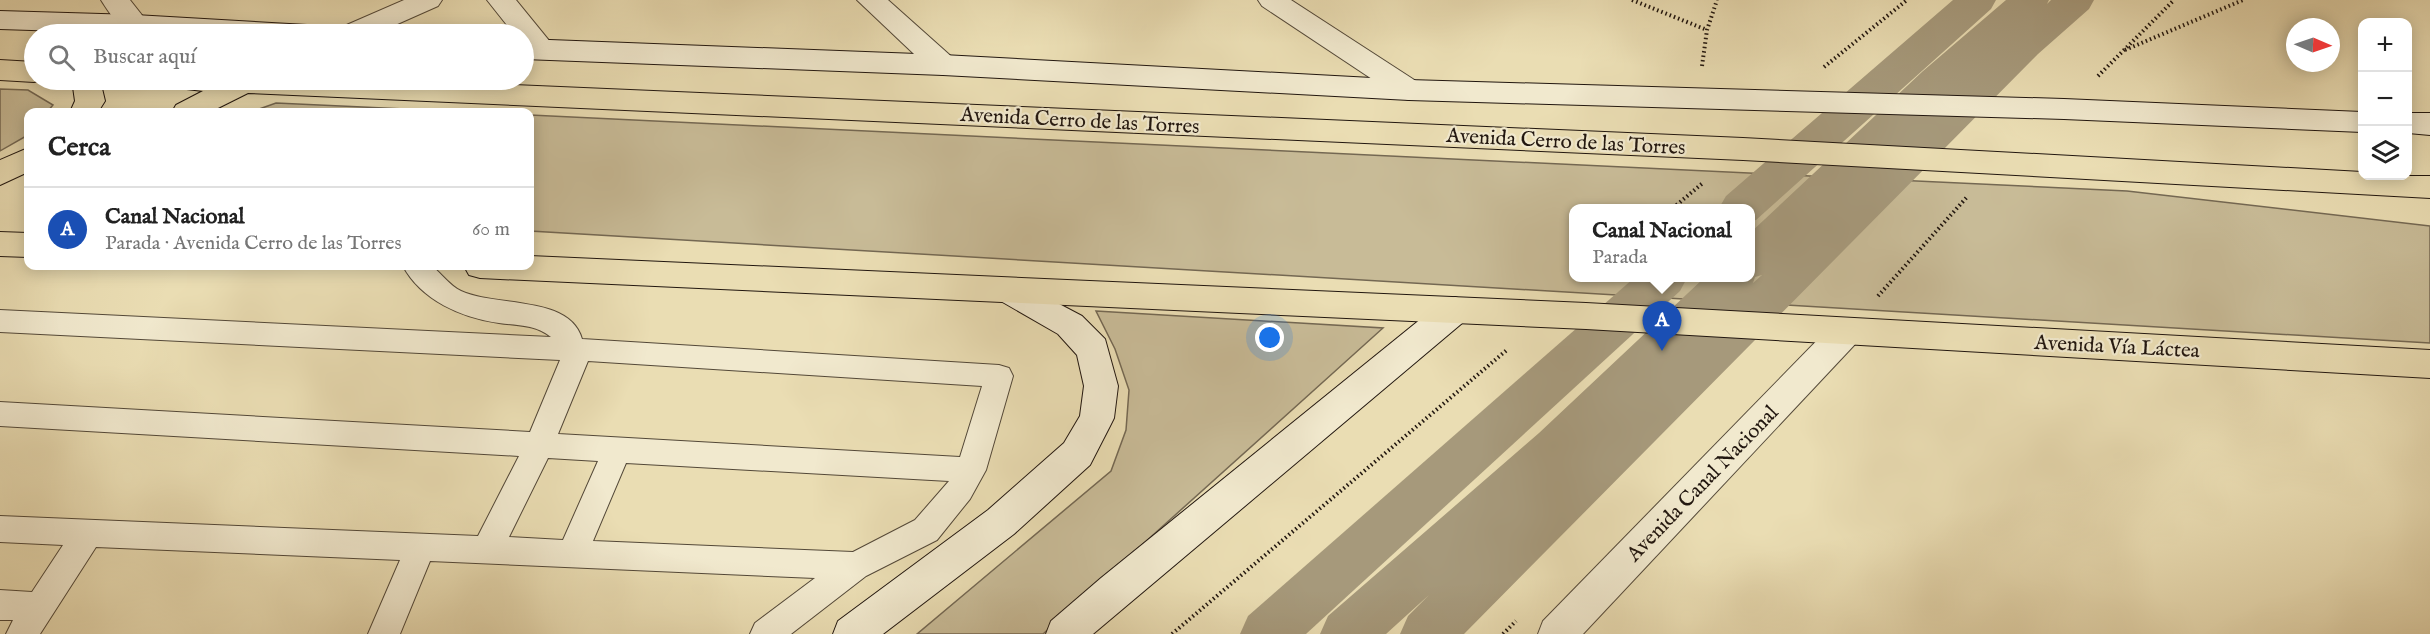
<!DOCTYPE html>
<html lang="es">
<meta charset="utf-8">
<style>
body{margin:0;font-family:"IM FELL English",serif;background:#f2f2f2;color:#222}
.controls{position:absolute;right:18px;top:18px;display:grid;overflow:hidden;border-radius:12px;box-shadow:0 3px 15px #0003}
.controls button{width:54px;height:54px;display:grid;place-items:center;padding:0;border:0;border-bottom:2px solid #e0e0e0;background:#fff;color:#222;font:30px sans-serif}
.compass{position:absolute;left:2286px;top:18px;width:54px;height:54px;border-radius:50%;background:#fff;box-shadow:0 3px 15px #0003;rotate:92deg}
.you{position:absolute;left:1270px;top:338px;width:21px;height:21px;margin:-15px;border:4px solid #fff;border-radius:50%;background:#1a73e8;box-shadow:0 0 0 9px #1a73e833}
.badge{display:grid;place-items:center;width:39px;height:39px;border-radius:50%;background:#7c3aed;color:#fff;font-size:20px;font-weight:700}
.pin{position:absolute;translate:-50% -50px;filter:drop-shadow(0 2px 3px #0008)}
.pin::after{content:'';position:absolute;top:32px;width:21px;height:18px;background:inherit;clip-path:polygon(0 0,100% 0,50% 100%)}
.popup{position:absolute;left:1569px;top:204px;width:186px;height:78px;box-sizing:border-box;display:grid;place-content:center;border-radius:12px;background:#fff;filter:drop-shadow(0 2px 4px #0005);font-size:20px;white-space:nowrap;color:#767676}
.popup b{font-size:22px;color:#222}
.popup::after{content:'';position:absolute;left:50%;top:100%;margin-left:-12px;border:12px solid transparent;border-top-color:#fff}
.list{margin:0;padding:0;list-style:none}
h2{display:flex;justify-content:space-between;align-items:center;height:78px;margin:0;padding:0 24px;font-size:26px}
h2 small{font-size:20px;font-weight:400;color:#767676}
.list li{display:grid;grid-template-columns:39px 1fr auto;gap:18px;align-items:center;box-sizing:border-box;height:84px;padding:0 24px;border-top:2px solid #e0e0e0}
.list b{display:block;font-size:22px;white-space:nowrap}
.list p{margin:0;font-size:20px;white-space:nowrap;color:#767676}
.list em{font-size:20px;font-style:normal;color:#767676}
.icon{flex:none;width:33px;height:33px;fill:none;stroke:currentColor;stroke-width:2;stroke-linecap:round;stroke-linejoin:round}
.map{position:relative;flex:none;width:2430px;height:634px;overflow:hidden}
.search{position:absolute;background:#fff;box-shadow:0 3px 15px #0003;left:24px;top:24px;width:510px;height:66px;display:flex;align-items:center;gap:15px;box-sizing:border-box;padding:0 21px;border-radius:33px;color:#767676;font-size:22px}
.panel{position:absolute;background:#fff;box-shadow:0 3px 15px #0003;left:24px;top:108px;width:510px;height:162px;border-radius:12px}
.map>svg:first-child{display:block}
.green{fill:#c8bb97;stroke:#746853;stroke-width:1.5;fill-rule:evenodd}
.lines{fill:none;stroke-linecap:round;stroke-linejoin:round}
.canal{fill:#a6997b;fill-rule:evenodd}
.lane-casing{stroke:#534838;stroke-width:2}
.street-casing{stroke:#534838;stroke-width:2}
.secondary-casing{stroke:#21160f;stroke-width:2}
.primary-casing{stroke:#21160f;stroke-width:2}
.path{stroke:#21160f;stroke-width:4;stroke-dasharray:1.5 3;stroke-linecap:butt}
.lane{fill:#f1e9ce;fill-rule:evenodd}
.street{fill:#f1e9ce;fill-rule:evenodd}
.secondary{fill:#f1e9ce;fill-rule:evenodd}
.primary{fill:#eaddb3;fill-rule:evenodd}
.labels{text-anchor:middle;stroke-width:4.5;stroke-linejoin:round;paint-order:stroke}
.street-label{font-size:21px;fill:#21160f;stroke:#f1e9ce}
</style>
<div class="map">
<svg width="2430" height="634" viewBox="0 0 2430 634">
<rect width="100%" height="100%" fill="#eaddb3"/>
<filter id="stains"><feTurbulence type="fractalNoise" baseFrequency=".00333" numOctaves="4"/><feColorMatrix values="0 0 0 0 .2 0 0 0 0 .09 0 0 0 0 .02 0 0 0 .5 -.17"/></filter>
<radialGradient id="worn" r=".72"><stop offset=".6" stop-color="#630" stop-opacity="0"/><stop offset="1" stop-color="#630" stop-opacity=".3"/></radialGradient>
<g class="green">
<polygon points="0,89 28,90 53,105 47,112 28,112 28,135 0,151"/>
<polygon points="276,103 470,112 251,112"/>
<path d="M530 115 2127 191 2430 226V343L530 231ZM1574 208H1750V278H1574Z"/>
<polygon points="1096,311 1383,328 1043,634 917,634 1111,471 1126,430 1129,390 1115,349"/>
</g>
<g class="lines">
<g class="canal">
<polygon points="1953,0 1996,0 1991,9 1756,220 1750,221 1750,208 1719,208 1726,196"/>
<path d="M2006 0H2049L2047 4 2051 0H2094L2089 9 2038 54 1464 634H1400L1408 616 1429 595 1386 634H1320L1328 616 1539 433 1704 278H1750V233L1923 71ZM1762 275 1753 283 1755 277Z"/>
<polygon points="1634,278 1687,278 1680,291 1306,634 1240,634 1248,616"/>
</g>
<defs>
<path id="lane" d="M403 266H432C441 273 450 286 461 291 495 307 570 295 582 339L999 365 1009 368 1013 376 986 470 970 499 937 540 866 576 791 634H750L755 623 815 578 430 561 400 634H368L400 560 96 547 40 634H6L13 620H0V590L32 592 63 545 0 542V516L478 536 519 456 0 426V402L530 432 560 360 0 332V310L551 337C534 324 519 326 499 323 462 318 421 300 403 266ZM588 361 982 386 960 457 558 434ZM548 458 598 461 563 540 509 537ZM626 463 949 481 915 520 853 552 593 541Z"/>
<g id="street">
<path d="M101 0H130L149 24 145 31C123 36 112 17 101 0Z"/>
<polygon points="404,0 442,0 438,6 375,34 338,34 342,27"/>
<path d="M487 0H516L551 43 555 50 551 57C532 62 524 53 524 34H514Z"/>
<polygon points="857,0 888,0 953,58 957,65 953,72 943,75 933,72"/>
<polygon points="1258,0 1291,0 1419,83 1423,90 1419,97 1409,100 1399,97 1262,6"/>
<polygon points="1847,318 1859,322 1864,331 1859,340 1583,634 1538,634 1543,621 1835,322"/>
</g>
<g id="secondary">
<polygon points="0,11 135,15 307,25 317,27 321,34 156,34 0,29"/>
<polygon points="524,39 943,55 1409,80 2064,99 2362,112 2362,132 2064,119 1409,100 943,75 524,59"/>
<polygon points="2408,113 2430,113 2430,135 2408,133"/>
<polygon points="1010,278 1082,316 1105,339 1118,386 1114,418 1109,428 1090,465 1014,534 883,634 833,634 838,621 988,510 1064,443 1080,416 1084,386 1077,355 1058,334 999,300 994,291 999,282"/>
<polygon points="1455,297 1467,301 1471,310 1467,319 1093,634 1046,634 1051,621 1101,578 1443,301"/>
</g>
<g id="primary">
<polygon points="0,60 34,62 34,80 42,80 34,82 0,80"/>
<polygon points="72,80 100,80 105,101 98,112 70,112 75,101"/>
<polygon points="166,80 397,80 1743,138 2362,172 2362,176 2430,176 2430,198 1743,160 248,93 210,112 172,112 176,105 203,91 170,87"/>
<polygon points="28,148 28,172 0,185 0,160"/>
<polygon points="0,232 28,233 28,257 0,256"/>
<polygon points="530,256 1586,303 2430,350 2430,378 1586,329 480,278 469,275 464,266 530,266"/>
</g>
</defs>
<use href="#lane" class="lane-casing"/>
<use href="#street" class="street-casing"/>
<use href="#secondary" class="secondary-casing"/>
<use href="#primary" class="primary-casing"/>
<g class="path">
<polyline points="1632,0 1707,30"/>
<polyline points="2125,50 2243,0"/>
<polyline points="1702,66 1707,30 1717,0"/>
<polyline points="1824,67 1907,0"/>
<polyline points="2098,76 2174,0"/>
<polyline points="1673,208 1704,182"/>
<polyline points="1878,296 1967,197"/>
<polyline points="1172,634 1508,349"/>
<polyline points="1503,634 1516,621"/>
</g>
<use href="#lane" class="lane"/>
<use href="#street" class="street"/>
<use href="#secondary" class="secondary"/>
<use href="#primary" class="primary"/>
</g>
<g class="labels">
<g class="street-label">
<text transform="translate(1080 120) rotate(3)" y="7">Avenida Cerro de las Torres</text>
<text transform="translate(1566 141) rotate(3)" y="7">Avenida Cerro de las Torres</text>
<text transform="translate(2117 346) rotate(3)" y="7">Avenida Vía Láctea</text>
<text transform="translate(1702 483) rotate(-46)" y="7">Avenida Canal Nacional</text>
</g>
</g>
<rect width="100%" height="100%" filter="url(#stains)"/>
<rect width="100%" height="100%" fill="url(#worn)"/>
</svg>
<div class="controls">
<button>+</button>
<button>−</button>
<button><svg class="icon" aria-label="layers" viewBox="0 0 24 24"><path d="M12 4l9 5-9 5-9-5zM3 14l9 5 9-5"/></svg></button>
</div>
<svg class="compass" viewBox="-18 -18 36 36"><path d="M0-13l5 13h-10z" fill="#e53935"/><path d="M0 13l5-13h-10z" fill="#767676"/></svg>
<div class="you"></div>
<div class="pin badge" style="left:1662px;top:351px;background:#1a4fb4">A</div>
<div class="popup"><b>Canal Nacional</b>Parada</div>
<div class="search"><svg class="icon" aria-label="search" viewBox="0 0 24 24"><circle cx="10" cy="10" r="6"/><path d="M15 15l6 6"/></svg>Buscar aquí</div>
<section class="panel">
<h2>Cerca<small></small></h2>
<ul class="list">
<li><span class="badge" style="background:#1a4fb4">A</span><div><b>Canal Nacional</b><p>Parada · Avenida Cerro de las Torres</p></div><em>60 m</em></li>
</ul>
</section>
</div>
